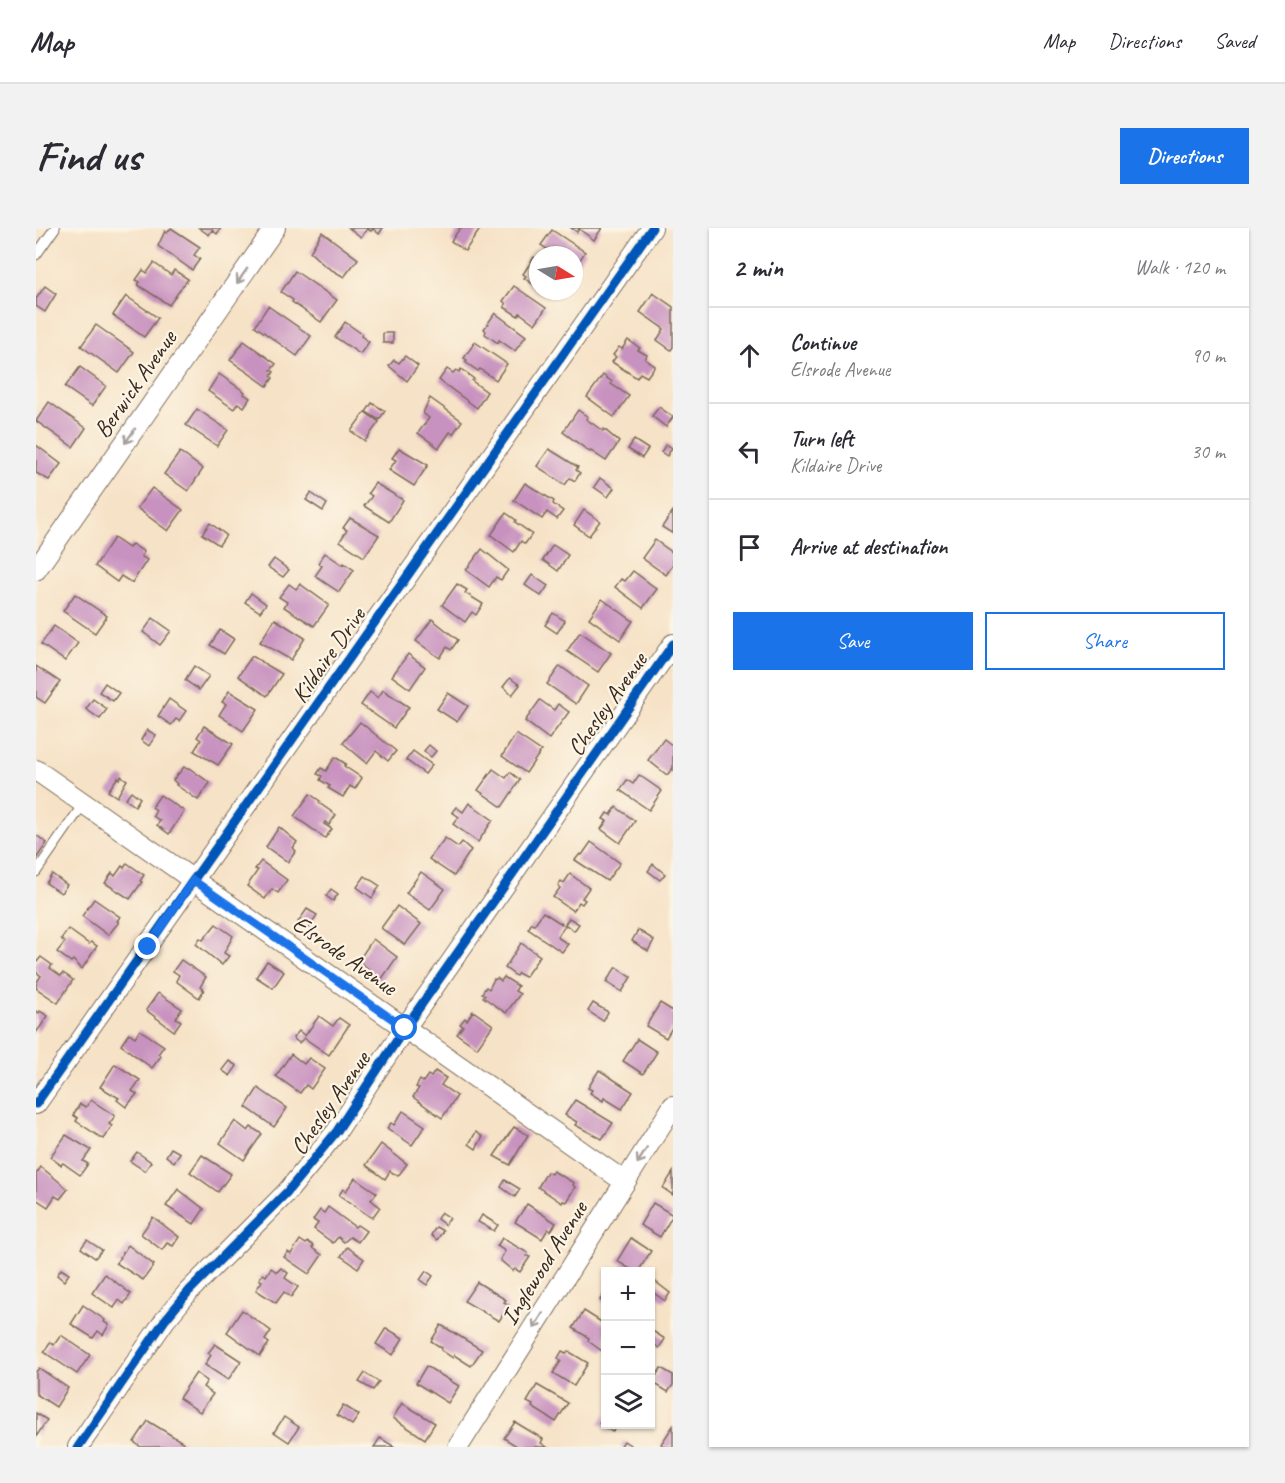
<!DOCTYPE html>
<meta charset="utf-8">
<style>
body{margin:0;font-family:Caveat,sans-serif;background:#f2f2f3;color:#2b2b33}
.controls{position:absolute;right:18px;bottom:18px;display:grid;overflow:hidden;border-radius:0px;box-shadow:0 2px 4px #0004}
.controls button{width:54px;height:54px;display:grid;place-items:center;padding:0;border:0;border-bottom:2px solid #e1e1e2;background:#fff;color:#2b2b33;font:30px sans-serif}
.compass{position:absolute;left:493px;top:18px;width:54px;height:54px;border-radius:50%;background:#fff;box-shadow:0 2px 4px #0004;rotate:101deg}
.stop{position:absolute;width:18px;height:18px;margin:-14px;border:4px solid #1a73e8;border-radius:50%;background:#fff}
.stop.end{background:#1a73e8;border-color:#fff;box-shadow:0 2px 6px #0008}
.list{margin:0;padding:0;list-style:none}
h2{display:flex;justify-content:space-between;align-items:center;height:78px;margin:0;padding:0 24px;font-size:26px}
h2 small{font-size:20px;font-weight:400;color:#7c7c81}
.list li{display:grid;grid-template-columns:39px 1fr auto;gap:18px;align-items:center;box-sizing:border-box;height:96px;padding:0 24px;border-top:2px solid #e1e1e2}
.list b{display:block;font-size:22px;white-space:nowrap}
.list p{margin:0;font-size:20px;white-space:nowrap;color:#7c7c81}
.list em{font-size:20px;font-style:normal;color:#7c7c81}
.actions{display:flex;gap:12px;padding:18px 24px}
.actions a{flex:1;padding:14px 0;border:2px solid #1a73e8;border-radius:0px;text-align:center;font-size:21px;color:#1a73e8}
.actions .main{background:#1a73e8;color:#fff}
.icon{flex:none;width:33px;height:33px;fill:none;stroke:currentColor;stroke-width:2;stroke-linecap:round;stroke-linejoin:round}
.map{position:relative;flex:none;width:637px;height:1219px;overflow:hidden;border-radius:0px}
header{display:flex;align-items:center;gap:36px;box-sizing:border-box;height:84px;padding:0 30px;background:#fff;border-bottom:2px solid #e1e1e2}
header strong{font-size:28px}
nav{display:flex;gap:33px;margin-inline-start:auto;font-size:21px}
.intro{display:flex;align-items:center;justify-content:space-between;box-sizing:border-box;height:144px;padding:0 36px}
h1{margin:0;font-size:42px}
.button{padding:15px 27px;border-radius:0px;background:#1a73e8;color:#fff;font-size:21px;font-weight:700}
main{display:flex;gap:36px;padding:0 36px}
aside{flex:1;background:#fff;border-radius:0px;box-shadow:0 2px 4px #0004}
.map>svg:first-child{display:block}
.building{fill:#c892c0}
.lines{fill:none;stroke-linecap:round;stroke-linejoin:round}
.service-casing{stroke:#7c6a59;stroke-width:11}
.minor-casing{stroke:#7c6a59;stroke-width:22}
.service{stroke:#fff;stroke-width:9}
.minor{stroke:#fff;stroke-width:20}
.cycleway-casing{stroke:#fcf5e5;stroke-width:13}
.cycleway{stroke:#0057b8;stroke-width:9}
.oneway{stroke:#a79f9a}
.route{stroke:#1a73e8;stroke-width:8}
.labels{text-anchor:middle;stroke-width:4.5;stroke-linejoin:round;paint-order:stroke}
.street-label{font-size:24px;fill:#3b2a1e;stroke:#fcf5e5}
</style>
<header>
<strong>Map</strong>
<nav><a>Map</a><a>Directions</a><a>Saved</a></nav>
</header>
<div class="intro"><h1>Find us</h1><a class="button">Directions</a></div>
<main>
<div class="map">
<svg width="637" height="1219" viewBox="0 0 637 1219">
<rect width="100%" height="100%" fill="#fcf5e5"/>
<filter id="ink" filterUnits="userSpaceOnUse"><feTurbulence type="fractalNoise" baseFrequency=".0167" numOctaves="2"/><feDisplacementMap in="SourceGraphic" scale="12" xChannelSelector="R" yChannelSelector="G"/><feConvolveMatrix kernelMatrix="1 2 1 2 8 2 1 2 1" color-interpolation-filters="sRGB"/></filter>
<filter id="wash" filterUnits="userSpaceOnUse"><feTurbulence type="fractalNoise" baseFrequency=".008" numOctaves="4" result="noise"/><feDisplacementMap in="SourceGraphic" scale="24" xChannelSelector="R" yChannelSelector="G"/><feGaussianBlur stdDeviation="1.35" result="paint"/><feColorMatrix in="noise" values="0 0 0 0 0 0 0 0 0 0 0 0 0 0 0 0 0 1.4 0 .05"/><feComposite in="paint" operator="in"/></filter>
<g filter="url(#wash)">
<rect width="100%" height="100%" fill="#f6e2c6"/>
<g id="blocks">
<g class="building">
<polygon points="135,0 164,19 158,27 164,31 156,42 122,18 129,3 131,5"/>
<polygon points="163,0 185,0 181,6 176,2 173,7"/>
<polygon points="313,0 347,0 343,6 337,1 335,3 331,1 325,9"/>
<polygon points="424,0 445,0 429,23 415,13"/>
<polygon points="535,0 566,0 558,12 543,1 541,4"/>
<polygon points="516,2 549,24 538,41 538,27 520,27 505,17"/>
<polygon points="286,4 322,31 308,49 289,38 274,24"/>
<polygon points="498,29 502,32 501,59 488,50 490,48 487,46"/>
<polygon points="118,35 135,47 138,42 152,51 133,77 102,57 104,54 100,52 107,42 111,45"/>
<polygon points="259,43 301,72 285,94 256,74 257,72 245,64"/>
<polygon points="9,58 20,66 9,84 0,78 0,71"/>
<polygon points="478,58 510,80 499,96 484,85 482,88 468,79 470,76 467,73"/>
<polygon points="617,65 637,79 637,119 635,122 621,112 628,101 604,84"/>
<polygon points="90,68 122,90 108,109 77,87"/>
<polygon points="232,78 275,108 261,128 219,98"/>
<polygon points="459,85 490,108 479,123 463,112 462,115 449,106 450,103 448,101"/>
<polygon points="309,94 326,106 325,108 333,114 324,126 299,109"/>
<polygon points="60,97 98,124 83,145 45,118"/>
<rect x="347" y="105" width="10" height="10"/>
<polygon points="592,112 604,120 602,122 611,127 609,131 619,138 611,149 604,145 601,150 576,134 580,129 577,127 583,119 586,121"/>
<polygon points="208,113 240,136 235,142 238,144 235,148 237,150 231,158 194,132"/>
<polygon points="439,114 471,136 460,152 444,141 442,143 429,134 431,132 428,130"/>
<polygon points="369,128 382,138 371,153 353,138 358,132 363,135"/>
<polygon points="44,139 70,158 56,178 29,159"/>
<polygon points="411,141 417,145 420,142 423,144 425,141 438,151 436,153 451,164 441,180 403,152"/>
<polygon points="183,146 209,164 208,166 214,170 208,179 202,175 198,181 172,163"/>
<polygon points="567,147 576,154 575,156 593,168 578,189 551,169"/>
<polygon points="394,170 426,193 417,206 414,204 403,220 382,205 393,190 387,185"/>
<polygon points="13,174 50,200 37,219 0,193"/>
<polygon points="336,175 349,183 343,192 330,184"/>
<polygon points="623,179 637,189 630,199 616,188"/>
<polygon points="161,181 192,202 181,218 150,197"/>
<polygon points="542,182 552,189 550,191 567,203 568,201 583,214 570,233 555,223 554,224 527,204"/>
<polygon points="329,184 343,194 329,213 315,203"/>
<polygon points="598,212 612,221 606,230 592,221"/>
<polygon points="630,216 636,220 631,228 625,224"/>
<polygon points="0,217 25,236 13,252 0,245"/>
<polygon points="363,220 392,237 378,258 353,242 360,232 356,230"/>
<polygon points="513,221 542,239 540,242 544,245 539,253 534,250 529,257 501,238"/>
<polygon points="144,224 167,241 152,263 128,246"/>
<polygon points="564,250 578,260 572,269 558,259"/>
<polygon points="339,255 367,272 353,294 328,278 336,268 332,265"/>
<polygon points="489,255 518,273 517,276 527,283 521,291 511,284 506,291 478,272"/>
<polygon points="116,260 147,282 132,303 101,280"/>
<polygon points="275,265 291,276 287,283 270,272"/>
<polygon points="548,282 564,293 553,308 538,297"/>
<polygon points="637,283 637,306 626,299"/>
<polygon points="470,285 480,292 479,294 496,306 489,316 485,313 478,324 455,307"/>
<polygon points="314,290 343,307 328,329 304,313 311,302 307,300"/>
<polygon points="174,295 190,307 183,317 166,306"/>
<polygon points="78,310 93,320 96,316 108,324 105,328 111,332 96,355 85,348 81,354 59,338"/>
<polygon points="619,312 637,325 637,337 630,347 606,330"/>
<polygon points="517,317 532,327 522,343 507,332"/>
<polygon points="446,321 472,342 465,352 460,349 453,359 430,342"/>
<polygon points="289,325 307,337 308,335 318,342 303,364 279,348 286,338 282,335"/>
<polygon points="238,331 253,342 247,349 232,339"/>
<polygon points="597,343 621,361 607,380 579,359 585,351 589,353"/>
<polygon points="496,347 512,358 505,368 489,357"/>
<polygon points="253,356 260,361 264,356 293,377 278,398 248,379 251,374 243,369"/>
<polygon points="421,356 431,362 429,365 447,376 440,387 436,384 429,394 406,377"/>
<polygon points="215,365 230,376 224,384 209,374"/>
<polygon points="39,366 71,388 59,405 27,383"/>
<polygon points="566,371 597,393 584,412 553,390"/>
<polygon points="517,385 529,393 521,405 509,397"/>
<polygon points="117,390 135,403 124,417 107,404"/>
<polygon points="239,391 269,410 255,432 224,414"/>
<polygon points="396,391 422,412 415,422 411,419 404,430 380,413"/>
<polygon points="18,398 42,415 29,433 5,416"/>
<polygon points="184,402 198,411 188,426 174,417"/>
<polygon points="544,404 575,425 562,444 531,423"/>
<polygon points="372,426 389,439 374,461 356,448"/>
<polygon points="216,428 246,446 231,468 202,448"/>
<polygon points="0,438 24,454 9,475 0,469"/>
<polygon points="158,438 173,448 163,462 149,452"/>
<polygon points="524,438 552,458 540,476 511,456"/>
<polygon points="474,450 484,457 476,467 467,459"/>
<polygon points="69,455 83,465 77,473 63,464"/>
<polygon points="347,462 373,479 358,500 325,477 334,464 342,470"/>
<polygon points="193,463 222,481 207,503 183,487 190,476 186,474"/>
<polygon points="412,465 432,478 421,494 401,481"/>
<polygon points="57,471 71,481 64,491 50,481"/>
<polygon points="133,471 150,483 143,493 140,491 135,497 122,488"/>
<polygon points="504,472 518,482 522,476 533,484 513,511 489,493"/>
<polygon points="324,494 360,523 352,533 340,523 331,535 307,515"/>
<polygon points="168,498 197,516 182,537 158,523 165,512 161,509"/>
<polygon points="111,502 120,507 113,518 105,512"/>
<polygon points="480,506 505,523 490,545 466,528"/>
<polygon points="628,511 637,518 637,542 636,541 631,547 612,532"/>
<polygon points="393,517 400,523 395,529 388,523"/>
<polygon points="377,523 396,537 389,546 370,532"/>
<polygon points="299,529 310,536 308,538 326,550 319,561 314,558 307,569 292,560 294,558 284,552 286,548 281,546 285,540 290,543"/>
<polygon points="148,539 151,541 153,540 174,555 162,572 140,557 141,556 137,552"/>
<polygon points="457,541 470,550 474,544 484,552 466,579 442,562"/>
<polygon points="603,547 626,563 613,582 584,562 591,552 597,556"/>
<polygon points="85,548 91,552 81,569 72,563 82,549 83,551"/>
<polygon points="95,563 104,570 99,578 89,571"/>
<polygon points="274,566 284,573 283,575 300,587 293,597 289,594 288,596 296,601 289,610 258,588"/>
<polygon points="124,567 148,583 133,606 121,597 124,593 117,588 120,582 116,579"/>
<polygon points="433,575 457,592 442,614 417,596 423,589 416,584 420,579 427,584"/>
<polygon points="580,579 599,593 584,615 565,601 571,593 567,591 571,585 575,587"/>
<polygon points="243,599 261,614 257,620 260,623 252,634 230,619"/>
<polygon points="0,607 11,615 0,631"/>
<polygon points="409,610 422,619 426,614 435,622 418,648 393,631"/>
<polygon points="555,614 584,635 571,653 539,632 544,626 546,627"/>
<polygon points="225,633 251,652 242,665 236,661 229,671 211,658 222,642 219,641"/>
<polygon points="91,635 108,647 104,653 106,654 94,671 69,655 76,645 79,648 86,638 88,640"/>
<polygon points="617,636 629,646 624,652 612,643"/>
<polygon points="385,644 409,661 394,682 370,665"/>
<polygon points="16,646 31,657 25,665 10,655"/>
<polygon points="534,646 553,660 546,670 549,672 546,676 543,674 537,683 517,669 524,660 522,658 525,653 528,655"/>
<polygon points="329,648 344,658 336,670 321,659"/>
<polygon points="295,661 302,666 297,673 290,668"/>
<polygon points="58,671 84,689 81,693 83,694 72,707 46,688"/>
<polygon points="361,678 385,696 369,717 345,700"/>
<polygon points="271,681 281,687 272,701 262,694"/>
<polygon points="507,684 529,698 521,709 532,716 526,724 492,701 496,695 498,697"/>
<polygon points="533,690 543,696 538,703 529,696"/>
<polygon points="180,696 197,708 188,725 193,728 186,737 160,716 164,710 167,712"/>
<polygon points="32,701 53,716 55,714 61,718 46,741 37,732 35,734 21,724 29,714 25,711"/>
<polygon points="602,702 618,712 612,723 596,713"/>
<polygon points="337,711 361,729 343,755 332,747 335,743 322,733"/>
<polygon points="485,715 504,728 489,749 482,745 480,748 469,740"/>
<polygon points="5,729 16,737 14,740 25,748 27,745 37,752 22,775 0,760 0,755 5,748 0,744 0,735"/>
<polygon points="145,732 170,749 164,759 168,762 163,770 140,753 143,747 137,743"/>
<polygon points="231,733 248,744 237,760 220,749"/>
<polygon points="580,739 595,749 586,764 570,754"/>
<polygon points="468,749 482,758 479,763 484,766 470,785 447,769 449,767 446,765 450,759 453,761 458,751 459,752 461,750 465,753"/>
<polygon points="122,765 146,781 140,790 145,793 138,803 110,782"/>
<polygon points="557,775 572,784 567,793 552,783"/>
<polygon points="624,775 637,783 637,798 630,810 610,798"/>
<polygon points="0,783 3,785 4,783 12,788 0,805"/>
<polygon points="437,783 457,797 441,820 421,806 427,798 424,796 429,790 431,792"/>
<polygon points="283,788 297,798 303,790 313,797 293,827 268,810 263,815 257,810 263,803 269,808"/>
<polygon points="104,802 128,818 122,826 125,828 116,840 85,817 93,805 99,809"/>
<polygon points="601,811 621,824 607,846 587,833"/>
<polygon points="255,826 268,836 273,830 289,841 275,861 270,857 264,865 240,848"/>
<polygon points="193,833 201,838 194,848 186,842"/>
<polygon points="79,836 104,852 96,863 101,866 90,879 81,872 83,870 64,859"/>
<polygon points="563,842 597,864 586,881 568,870 567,873 554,865 556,862 552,860"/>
<polygon points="399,843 410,850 405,857 421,868 406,890 377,869 383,860 380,859 384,852 387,854 392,847 395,849"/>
<polygon points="222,860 251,880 238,899 210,879"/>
<polygon points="55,872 79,888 73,896 76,898 67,911 40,893 42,890 37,887 44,876 50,879"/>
<polygon points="539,872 577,895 566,911 539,897 541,894 529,887"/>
<polygon points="367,883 389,898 376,917 351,900 355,895 358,897"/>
<polygon points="199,893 212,903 215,899 226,906 208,932 184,915"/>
<polygon points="478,899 492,907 474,937 458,928"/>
<polygon points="440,904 447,909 440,921 433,916"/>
<polygon points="30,907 55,922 47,933 52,936 44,947 27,935 25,937 14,929"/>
<polygon points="345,916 371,936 362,948 354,943 349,951 330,937"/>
<polygon points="135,920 144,925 138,934 130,928"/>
<polygon points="101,924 115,934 109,943 94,933"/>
<polygon points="166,927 195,946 182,964 154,944"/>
<polygon points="5,939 32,961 24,971 19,968 12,979 0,971 0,946"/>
<polygon points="517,943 538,955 537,957 539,959 530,974 527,973 526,975 502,959 511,944 515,946"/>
<polygon points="637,944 637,967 627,960"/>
<polygon points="319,950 341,965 335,972 344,979 336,990 303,967 307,961 310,963"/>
<polygon points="469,952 484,961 479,969 465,959"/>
<polygon points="142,961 168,981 158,996 130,978"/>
<polygon points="617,975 637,987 624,1009 604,997"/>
<polygon points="491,976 520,995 515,1003 512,1001 506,1011 479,994"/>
<polygon points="292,979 319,999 321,997 330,1003 322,1014 314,1009 308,1014 302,1009 297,1015 278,1001 282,995 277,992 284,982 288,985"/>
<polygon points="405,984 414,990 409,997 401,991"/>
<polygon points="446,987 462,997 458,1003 442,994"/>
<polygon points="117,989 143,1009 137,1018 131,1015 126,1022 105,1006"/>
<polygon points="400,999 407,1003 401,1012 395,1007"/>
<polygon points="466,1010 492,1025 491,1028 494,1029 484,1044 479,1041 477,1043 464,1032 469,1023 461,1018"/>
<polygon points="595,1010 615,1023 602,1044 599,1044 581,1033"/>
<polygon points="51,1012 66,1022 59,1030 45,1020"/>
<polygon points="264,1012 270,1016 272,1014 278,1018 276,1020 286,1027 273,1046 248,1029 252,1024 255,1026"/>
<polygon points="92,1017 118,1037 107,1052 80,1035"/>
<polygon points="311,1019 328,1031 322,1040 305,1028"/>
<polygon points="235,1040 241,1044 245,1040 252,1045 249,1050 262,1059 255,1069 248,1064 240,1075 220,1062 226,1053 223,1051 227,1046 230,1048"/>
<polygon points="25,1041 33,1046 28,1053 21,1047"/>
<polygon points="390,1043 397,1048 391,1057 384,1052"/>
<polygon points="69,1046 95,1066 88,1076 83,1072 78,1080 56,1065"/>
<polygon points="616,1051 634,1065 629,1073 615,1063"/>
<polygon points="441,1054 470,1072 468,1074 473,1077 463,1093 428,1073"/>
<polygon points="570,1063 570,1076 564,1072"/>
<polygon points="47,1077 69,1092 68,1094 73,1097 67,1107 62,1103 57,1110 35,1096"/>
<polygon points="206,1082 235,1103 229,1112 233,1115 224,1128 191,1104"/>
<polygon points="548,1083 570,1097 570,1121 568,1120 566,1123 552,1113 553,1110 537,1100"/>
<polygon points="405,1097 446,1122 435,1138 418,1127 417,1130 405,1122 406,1120 395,1113"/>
<polygon points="350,1100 367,1110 357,1127 340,1116"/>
<polygon points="615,1102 629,1111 623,1120 615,1114"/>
<polygon points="25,1107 54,1127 41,1146 8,1124 14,1114 18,1117"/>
<polygon points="179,1116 205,1133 192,1152 169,1137 175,1127 172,1125"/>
<polygon points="526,1123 530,1125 532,1123 552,1135 538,1158 517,1145 525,1133 522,1130"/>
<polygon points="390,1138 423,1158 412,1175 380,1155"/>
<polygon points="3,1140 32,1160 20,1179 0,1166 0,1144"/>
<polygon points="625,1140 637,1147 637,1157 632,1164 616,1154"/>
<polygon points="160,1145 171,1153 167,1159 177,1166 164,1184 143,1170"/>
<polygon points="329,1145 343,1154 337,1162 323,1154"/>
<polygon points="501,1157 532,1175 520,1194 496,1179 497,1177 491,1174"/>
<polygon points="366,1175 399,1195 389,1211 357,1190"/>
<polygon points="307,1177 323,1187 316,1197 301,1187"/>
<polygon points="0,1185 11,1192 0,1209"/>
<polygon points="570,1185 570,1197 582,1197 576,1204 563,1195"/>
<polygon points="248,1189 263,1199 253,1214 238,1204"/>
<polygon points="112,1193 148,1215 145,1219 105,1219 98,1214"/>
<polygon points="479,1194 507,1211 505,1215 511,1219 482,1219 468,1210"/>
<polygon points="637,1198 637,1219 629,1219 625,1216"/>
<polygon points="344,1210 359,1219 338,1219"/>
<polygon points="588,1213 597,1219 584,1219"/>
</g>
</g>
</g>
<g filter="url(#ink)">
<use href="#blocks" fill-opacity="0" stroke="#7c6a59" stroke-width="1.5"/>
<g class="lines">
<defs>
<g id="service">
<polyline points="0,27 19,0"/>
<polyline points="0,644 48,575"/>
</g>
<g id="minor">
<polyline points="0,342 239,0"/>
<polyline points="0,542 589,954"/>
<polyline points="0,876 616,0"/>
<polyline points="42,1219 129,1092 153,1063 251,964 301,903 369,800 637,416"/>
<polyline points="422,1219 637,878"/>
</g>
</defs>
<use href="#service" class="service-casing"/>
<use href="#minor" class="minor-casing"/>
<use href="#service" class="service"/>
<use href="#minor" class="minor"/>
<defs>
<g id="cycleway">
<polyline points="0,876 616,0"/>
<polyline points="42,1219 129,1092 153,1063 251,964 301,903 369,800 637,416"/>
</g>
</defs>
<use href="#cycleway" class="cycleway-casing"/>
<use href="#cycleway" class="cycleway"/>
</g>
<defs><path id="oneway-shaft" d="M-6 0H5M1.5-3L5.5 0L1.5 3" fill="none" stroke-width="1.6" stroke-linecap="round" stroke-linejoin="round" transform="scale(1.5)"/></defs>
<g class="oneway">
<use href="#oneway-shaft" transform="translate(206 48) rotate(125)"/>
<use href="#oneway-shaft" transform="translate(94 208) rotate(125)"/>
<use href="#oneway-shaft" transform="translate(606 928) rotate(122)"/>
<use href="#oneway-shaft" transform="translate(502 1093) rotate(122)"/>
</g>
</g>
<g class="lines" filter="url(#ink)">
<polyline class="route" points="112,719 157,652 369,800"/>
</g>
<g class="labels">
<g class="street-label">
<text transform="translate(99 156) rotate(-55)" y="8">Berwick Avenue</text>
<text transform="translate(292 427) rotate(-55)" y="8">Kildaire Drive</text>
<text transform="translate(571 476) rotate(-55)" y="8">Chesley Avenue</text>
<text transform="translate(309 727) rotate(35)" y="8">Elsrode Avenue</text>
<text transform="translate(294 875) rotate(-55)" y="8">Chesley Avenue</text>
<text transform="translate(508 1035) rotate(-58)" y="8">Inglewood Avenue</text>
</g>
</g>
</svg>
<div class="controls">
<button>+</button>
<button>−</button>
<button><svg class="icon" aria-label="layers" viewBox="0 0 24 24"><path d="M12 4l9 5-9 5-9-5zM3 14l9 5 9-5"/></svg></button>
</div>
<svg class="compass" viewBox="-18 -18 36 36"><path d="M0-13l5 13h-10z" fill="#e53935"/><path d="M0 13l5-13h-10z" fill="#7c7c81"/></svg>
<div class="stop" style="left:369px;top:800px"></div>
<div class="stop end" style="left:112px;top:719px"></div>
</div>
<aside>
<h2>2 min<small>Walk · 120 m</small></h2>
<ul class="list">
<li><svg class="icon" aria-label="ahead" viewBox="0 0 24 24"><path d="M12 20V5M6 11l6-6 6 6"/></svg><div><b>Continue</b><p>Elsrode Avenue</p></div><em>90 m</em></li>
<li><svg class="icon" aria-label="left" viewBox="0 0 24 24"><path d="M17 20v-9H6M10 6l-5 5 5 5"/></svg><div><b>Turn left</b><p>Kildaire Drive</p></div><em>30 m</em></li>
<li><svg class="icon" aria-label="arrive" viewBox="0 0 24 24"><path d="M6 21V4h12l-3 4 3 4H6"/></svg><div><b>Arrive at destination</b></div></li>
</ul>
<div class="actions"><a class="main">Save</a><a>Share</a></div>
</aside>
</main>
